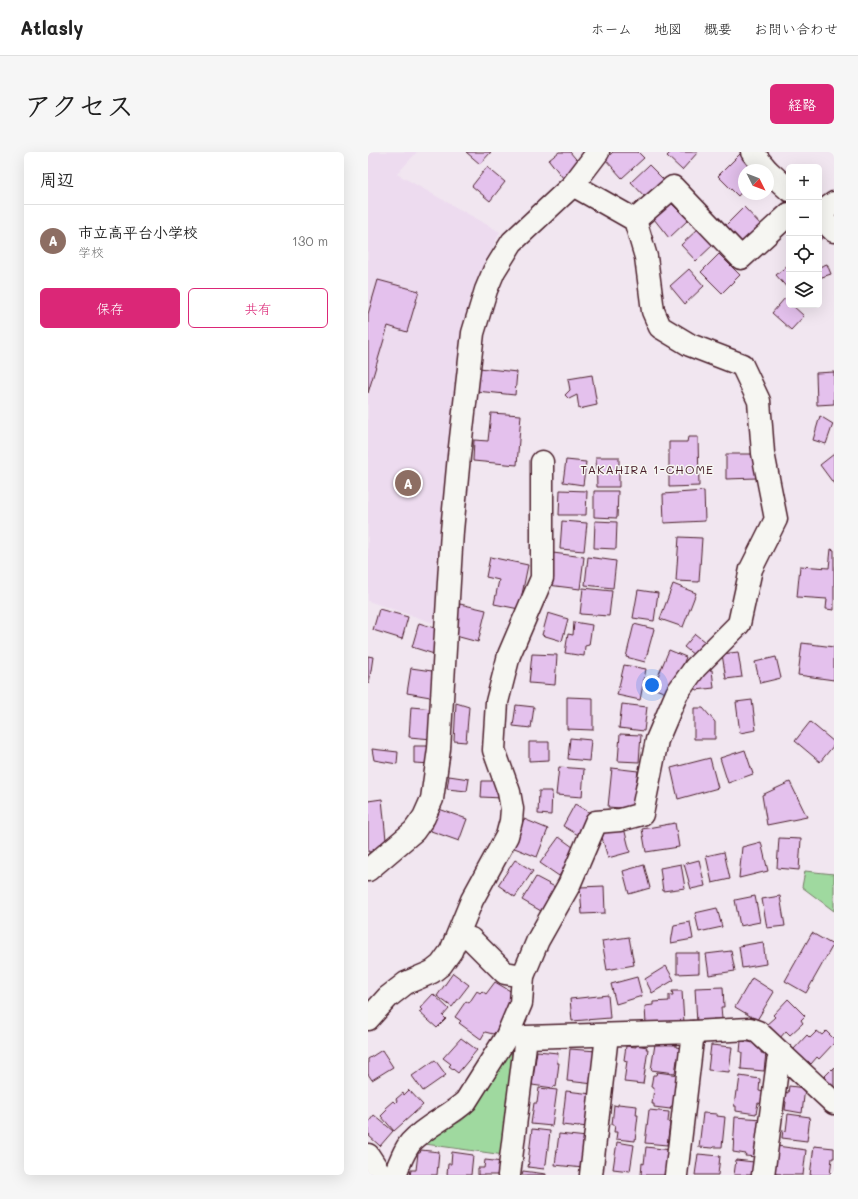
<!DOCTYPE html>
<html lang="ja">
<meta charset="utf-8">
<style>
body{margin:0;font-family:Mali,"Klee One",sans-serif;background:#f6f6f6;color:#222}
.controls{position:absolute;right:12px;top:12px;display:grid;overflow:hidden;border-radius:6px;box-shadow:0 4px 16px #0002}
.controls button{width:36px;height:36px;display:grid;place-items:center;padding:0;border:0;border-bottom:1px solid #e0e0e0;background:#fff;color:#222;font:20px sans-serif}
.compass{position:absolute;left:370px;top:12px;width:36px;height:36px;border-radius:50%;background:#fff;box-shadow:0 4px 16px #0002;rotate:132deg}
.you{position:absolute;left:284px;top:533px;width:14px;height:14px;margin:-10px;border:3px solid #fff;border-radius:50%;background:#1a73e8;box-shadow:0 0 0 6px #1a73e833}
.badge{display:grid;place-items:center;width:26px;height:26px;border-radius:50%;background:#db2777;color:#fff;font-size:13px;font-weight:700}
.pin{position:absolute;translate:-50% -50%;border:2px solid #fff;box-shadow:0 1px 4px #0006}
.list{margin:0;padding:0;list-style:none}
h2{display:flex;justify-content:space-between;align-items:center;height:52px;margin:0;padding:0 16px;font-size:17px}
h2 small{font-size:13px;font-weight:400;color:#767676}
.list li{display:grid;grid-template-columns:26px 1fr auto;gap:12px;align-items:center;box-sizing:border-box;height:72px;padding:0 16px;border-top:1px solid #e0e0e0}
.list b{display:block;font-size:15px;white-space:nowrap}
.list p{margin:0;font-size:13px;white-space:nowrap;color:#767676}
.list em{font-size:13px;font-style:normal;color:#767676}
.actions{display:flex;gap:8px;padding:12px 16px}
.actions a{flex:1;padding:9px 0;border:1px solid #db2777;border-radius:6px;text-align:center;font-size:14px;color:#db2777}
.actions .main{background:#db2777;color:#fff}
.icon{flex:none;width:22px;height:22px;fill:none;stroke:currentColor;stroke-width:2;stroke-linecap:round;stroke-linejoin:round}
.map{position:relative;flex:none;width:466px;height:1023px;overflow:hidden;border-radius:6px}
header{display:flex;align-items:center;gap:24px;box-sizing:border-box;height:56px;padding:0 20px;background:#fff;border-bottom:1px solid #e0e0e0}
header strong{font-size:19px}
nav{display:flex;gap:22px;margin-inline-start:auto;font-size:14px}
.intro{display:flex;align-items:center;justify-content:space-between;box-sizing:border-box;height:96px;padding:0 24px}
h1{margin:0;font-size:28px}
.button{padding:10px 18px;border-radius:6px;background:#db2777;color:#fff;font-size:14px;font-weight:700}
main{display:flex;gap:24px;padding:0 24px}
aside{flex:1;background:#fff;border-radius:6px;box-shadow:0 4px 16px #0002}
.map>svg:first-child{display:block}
.built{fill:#eddbef}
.green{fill:#9fd99f;stroke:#747c65}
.building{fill:#e4c1ed;stroke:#4a1f2b}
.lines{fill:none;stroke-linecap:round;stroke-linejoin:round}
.minor-casing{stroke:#4a1f2b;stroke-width:25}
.minor{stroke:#f6f6f2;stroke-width:22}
.labels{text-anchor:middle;stroke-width:3;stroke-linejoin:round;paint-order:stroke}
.neighbourhood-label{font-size:12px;letter-spacing:1px;fill:#4a1f2b;stroke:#f6f6f2}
</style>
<header>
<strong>Atlasly</strong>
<nav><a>ホーム</a><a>地図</a><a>概要</a><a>お問い合わせ</a></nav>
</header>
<div class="intro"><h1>アクセス</h1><a class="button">経路</a></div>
<main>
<aside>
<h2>周辺<small></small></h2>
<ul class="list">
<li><span class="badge" style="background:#8d6e63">A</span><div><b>市立高平台小学校</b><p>学校</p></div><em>130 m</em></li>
</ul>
<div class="actions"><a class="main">保存</a><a>共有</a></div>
</aside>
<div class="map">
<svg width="466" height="1023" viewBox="0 0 466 1023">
<rect width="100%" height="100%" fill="#f1e6f0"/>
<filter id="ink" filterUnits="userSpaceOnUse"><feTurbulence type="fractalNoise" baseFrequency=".025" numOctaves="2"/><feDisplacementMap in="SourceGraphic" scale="8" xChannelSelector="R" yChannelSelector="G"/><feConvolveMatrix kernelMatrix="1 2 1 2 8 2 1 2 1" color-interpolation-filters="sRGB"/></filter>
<g filter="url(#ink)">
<polygon class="built" points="0,0 49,0 29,22 132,80 101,148 89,213 69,472 0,449"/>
<g class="green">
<polygon points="437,719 466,722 466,759 434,735"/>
<polygon points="139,901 144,901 136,1003 57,992 67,984 93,969 103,961"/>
</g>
<g class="building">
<polygon points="98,0 123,0 112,12"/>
<polygon points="191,0 202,0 212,12 195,26 181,8"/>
<polygon points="245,0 270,0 276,6 254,26 237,7"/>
<polygon points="303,0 330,0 314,18 299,4"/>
<polygon points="374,0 387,18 376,18 376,37 370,44 350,24"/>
<polygon points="281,13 297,29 278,46 263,30"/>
<polygon points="119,15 137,30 122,49 104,34"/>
<polygon points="302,50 320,68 301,86 286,67"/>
<polygon points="376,55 395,75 375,94 357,74"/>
<polygon points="451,65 463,78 451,89"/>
<polygon points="332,75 347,91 328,109 313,93"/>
<polygon points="351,102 372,123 354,141 333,120"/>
<polygon points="421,112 421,138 408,123"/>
<polygon points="459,112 463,122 451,126 451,115"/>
<polygon points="321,117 336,134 317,152 302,134"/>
<polygon points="10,128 51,139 39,180 20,174 0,241 0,162"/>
<polygon points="417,146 421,150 421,153 424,153 436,164 423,178 404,161"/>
<polygon points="111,216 149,220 147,243 108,239"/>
<polygon points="466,220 466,252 449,253 448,221"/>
<polygon points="224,223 229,253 211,257 209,243 201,247 197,243 202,238 200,227"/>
<polygon points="123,261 153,263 149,313 105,309 106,288 120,289"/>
<polygon points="452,264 465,272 458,292 445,288"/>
<polygon points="320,285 330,285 331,334 301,335 301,290 319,290"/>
<polygon points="358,302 388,302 388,326 358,327"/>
<polygon points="466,302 466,332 452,313"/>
<polygon points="228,305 251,305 251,335 229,335"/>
<polygon points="198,308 218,310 215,333 195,330"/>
<polygon points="192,338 219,339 218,363 191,363"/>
<polygon points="226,339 250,339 249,366 226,365"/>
<polygon points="336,339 337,369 296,371 295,342"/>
<polygon points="194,369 219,371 216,399 192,397"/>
<polygon points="227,369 249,370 248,397 226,396"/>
<polygon points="311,385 334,386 331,430 308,429"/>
<polygon points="463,397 466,398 466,458 458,457 459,447 429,445 432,414 461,416"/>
<polygon points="185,401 216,405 212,437 180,433"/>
<polygon points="122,405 160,413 151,457 126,452 131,428 118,425"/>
<polygon points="220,405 248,409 245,436 217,433"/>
<polygon points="305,432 328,441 315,475 292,467"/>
<polygon points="215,436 244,439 241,464 212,462"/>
<polygon points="270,438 290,441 286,469 265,466"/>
<polygon points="92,452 118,458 110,490 84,483"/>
<polygon points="11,457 40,465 34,487 5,478"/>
<polygon points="180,461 200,467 194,489 174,483"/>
<polygon points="206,470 224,473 221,493 217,494 216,504 197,501 200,482 205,483"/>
<polygon points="51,471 73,478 66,502 44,495"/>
<polygon points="266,472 286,477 277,510 258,505"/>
<polygon points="327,482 337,490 326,503 316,495"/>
<polygon points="434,491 466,495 466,528 430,523"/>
<polygon points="301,498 318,505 303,543 285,536"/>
<polygon points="370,500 374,525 358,527 354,502"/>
<polygon points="164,502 189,503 187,533 161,531"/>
<polygon points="0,504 5,505 1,532 0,531"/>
<polygon points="408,505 413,526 392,531 387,510"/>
<polygon points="256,513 278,517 272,548 249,543"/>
<polygon points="43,516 71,520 68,546 39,541"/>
<polygon points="344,518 346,536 328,538 326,519"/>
<polygon points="199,545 225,546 225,578 199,577"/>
<polygon points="384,548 388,578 372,581 368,550"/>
<polygon points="88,551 101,555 98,590 86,589"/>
<polygon points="254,552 279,555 276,579 251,576"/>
<polygon points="148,553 166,555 163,576 145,574"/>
<polygon points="43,555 66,557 64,587 41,585"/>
<polygon points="326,556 335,556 347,570 347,587 326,587"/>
<polygon points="442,570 466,590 466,593 452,610 427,589"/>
<polygon points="252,582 273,583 271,610 250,609"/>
<polygon points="202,586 223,588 221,609 200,607"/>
<polygon points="161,590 181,590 181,608 161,609"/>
<polygon points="46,594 65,594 65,612 46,611"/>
<polygon points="4,597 30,600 29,612 6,608"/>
<polygon points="377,598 385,622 360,631 352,606"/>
<polygon points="342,606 350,636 310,647 303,616"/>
<polygon points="191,615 216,617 214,645 188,643"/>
<polygon points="244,616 270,619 265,657 240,655"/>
<polygon points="81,624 101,627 99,639 79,637"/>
<polygon points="114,629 131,629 134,646 113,645"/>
<polygon points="422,630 439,665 399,673 394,643"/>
<polygon points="171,639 184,639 183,663 170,662"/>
<polygon points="14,647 19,698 0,700 0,649"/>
<polygon points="207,652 224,662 212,684 195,674"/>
<polygon points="71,657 99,667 91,689 63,679"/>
<polygon points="156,667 180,677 169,705 144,695"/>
<polygon points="307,671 311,695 278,700 274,677"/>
<polygon points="256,676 262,700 240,706 233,682"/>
<polygon points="191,685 209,698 191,724 172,711"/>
<polygon points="411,686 433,687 431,718 409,716"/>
<polygon points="393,690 400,719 371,726 374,695"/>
<polygon points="356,700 362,727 344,731 338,704"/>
<polygon points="147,708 165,719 147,745 130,733"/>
<polygon points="331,708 337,734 323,737 316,712"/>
<polygon points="313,712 317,736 295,739 292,716"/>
<polygon points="276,713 282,736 261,742 255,719"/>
<polygon points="168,725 187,735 173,759 154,748"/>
<polygon points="236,734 237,761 214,762 212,735"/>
<polygon points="387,744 392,770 372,774 367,748"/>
<polygon points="412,744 417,774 399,776 394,747"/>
<polygon points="349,756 354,775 331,780 327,761"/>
<polygon points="322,770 325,787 303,791 306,773"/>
<polygon points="444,781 465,793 438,841 417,829"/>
<polygon points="261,785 266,813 239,818 234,789"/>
<polygon points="395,790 398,812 374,816 371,794"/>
<polygon points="363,799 367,819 341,823 338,802"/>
<polygon points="309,801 331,801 331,821 309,822"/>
<polygon points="298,814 306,828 284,841 277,827"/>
<polygon points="85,821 101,833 84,855 69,844"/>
<polygon points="269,825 274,844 248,852 243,832"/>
<polygon points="384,826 406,840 389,868 367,855"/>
<polygon points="127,830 144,840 139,870 125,882 117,880 113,887 91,871 93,869 87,865 98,849 101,851 109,839 112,841 114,839 118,842"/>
<polygon points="355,835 356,855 353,855 354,867 345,867 345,870 329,871 327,836"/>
<polygon points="304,839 314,839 316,871 278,873 277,854 285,853 285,850 301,849 301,843 305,843"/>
<polygon points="65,842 81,857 75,864 78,867 69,876 51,860 54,858 52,856"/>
<polygon points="240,843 242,866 204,869 202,847"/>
<polygon points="420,847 437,864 433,868 435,871 422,883 418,879 411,887 398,873 407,865 405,863"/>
<polygon points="449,879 454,883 458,879 466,887 466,891 451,907 449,905 443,912 440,909 438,910 425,898 439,883 442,886"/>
<polygon points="93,886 109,898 90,921 81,914 83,912 75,906"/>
<polygon points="373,889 388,891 388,895 394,896 393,901 398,901 396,919 373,917 374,900 372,900"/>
<polygon points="287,892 308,893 308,895 313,896 312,908 309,908 307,921 283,918"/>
<polygon points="268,893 279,895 278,897 280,897 275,932 256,930 259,909 256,908 258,894 268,895"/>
<polygon points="343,893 364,895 361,920 340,918"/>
<polygon points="202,897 229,899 226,932 199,929"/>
<polygon points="14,898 25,915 4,928 0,922 0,907"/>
<polygon points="169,899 190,901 189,911 191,911 188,935 186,934 185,936 164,933"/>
<polygon points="67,908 78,923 55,939 44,924"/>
<polygon points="466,915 466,935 456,925"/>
<polygon points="289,920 312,923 308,955 303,954 302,957 286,955 286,952 284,952 286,936 283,935 285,923 288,923"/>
<polygon points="372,924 392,927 391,939 397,940 395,952 390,951 388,962 368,959 368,954 366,954 368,939 370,939"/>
<polygon points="421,934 437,936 434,961 417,958 418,950 416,949 417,940 420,941"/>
<polygon points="171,936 189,938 184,974 163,972 166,951 169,951"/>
<polygon points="41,938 55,953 26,979 13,964 19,958 17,956 25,949 27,951 29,949 28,947 35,941 36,943"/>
<polygon points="198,939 224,942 220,975 211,974 211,975 194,973"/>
<polygon points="250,952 269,954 268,963 270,963 267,989 248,987 249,980 246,980 247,973 244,973 246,953 250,954"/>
<polygon points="281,958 301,960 300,970 302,971 299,993 277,991"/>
<polygon points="335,961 349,962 349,964 357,965 354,995 346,995 345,996 331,995"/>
<polygon points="420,962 442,965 439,989 414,986 415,978 418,979"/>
<polygon points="6,963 25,979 12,994 1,984 2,983 0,981 0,971"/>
<polygon points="367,965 394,967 389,1005 377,1004 378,1002 365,1000"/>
<polygon points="164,977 182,979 178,1012 177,1012 176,1017 160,1015 161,1010 160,1010"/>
<polygon points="191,982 219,985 215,1016 187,1013"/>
<polygon points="249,990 266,993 262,1019 245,1017"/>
<polygon points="409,994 438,998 435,1023 412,1023 413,1022 403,1021"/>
<polygon points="446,994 466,996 466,1006 464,1006 462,1023 442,1023"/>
<polygon points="278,995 303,998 301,1023 273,1023 274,1011 276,1012"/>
<polygon points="53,998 71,1000 69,1023 42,1023 43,1018 48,1018 50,1001 52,1001"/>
<polygon points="84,1000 105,1003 103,1023 79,1023 80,1012 83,1012"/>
<polygon points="330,1002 352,1004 350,1023 327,1023"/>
<polygon points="117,1008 135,1010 133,1023 110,1023 110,1016 116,1016"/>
<polygon points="368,1008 386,1010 385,1023 366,1023"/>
<polygon points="155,1019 178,1022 178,1023 154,1023"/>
</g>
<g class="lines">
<defs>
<g id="minor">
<polyline points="384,0 399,18"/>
<polyline points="400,19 421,38"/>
<polyline points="451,62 466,51"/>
<polyline points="451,64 466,79"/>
<polyline points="267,68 305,35 373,106 421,62"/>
<polyline points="0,718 46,679 56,665 64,647 71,597 84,379 91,304 105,181 118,138 126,119 144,90 205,33 230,0"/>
<polyline points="91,783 103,787 137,821 155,824"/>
<polyline points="0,867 20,845 38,831 64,820 73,813 83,799 104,748 139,684 143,669 144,657 141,640 126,598 129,550 141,503 174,426 174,310"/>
<polyline points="325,880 382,877 390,880 466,951"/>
<polyline points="0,1003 13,1023"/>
<path d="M27 1023C30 1014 37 997 43 990 59 973 82 964 98 949L139 884 153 851 155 824 170 788 201 733 228 670 252 668 274 662 289 588 309 541 327 516 371 472 383 417 408 367 395 301 391 249 374 213 322 193 292 175 285 159 278 105 267 68 205 33"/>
<polyline points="141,1023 158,885 325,880 308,1023"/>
<polyline points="223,1023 239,883"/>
<polyline points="395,1023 410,910 414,902"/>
</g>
</defs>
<use href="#minor" class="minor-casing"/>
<use href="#minor" class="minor"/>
</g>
</g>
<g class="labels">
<g class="neighbourhood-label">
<text x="279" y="322">TAKAHIRA 1-CHOME</text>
</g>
</g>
</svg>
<div class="controls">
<button>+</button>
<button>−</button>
<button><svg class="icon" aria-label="locate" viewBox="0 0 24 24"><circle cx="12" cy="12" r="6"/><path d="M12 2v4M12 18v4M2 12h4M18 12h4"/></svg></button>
<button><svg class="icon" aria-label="layers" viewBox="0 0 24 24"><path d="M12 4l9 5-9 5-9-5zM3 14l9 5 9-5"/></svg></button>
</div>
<svg class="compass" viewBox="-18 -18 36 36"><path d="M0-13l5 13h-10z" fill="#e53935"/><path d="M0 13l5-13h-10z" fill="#767676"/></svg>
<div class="you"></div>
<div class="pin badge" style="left:40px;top:331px;background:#8d6e63">A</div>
</div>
</main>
